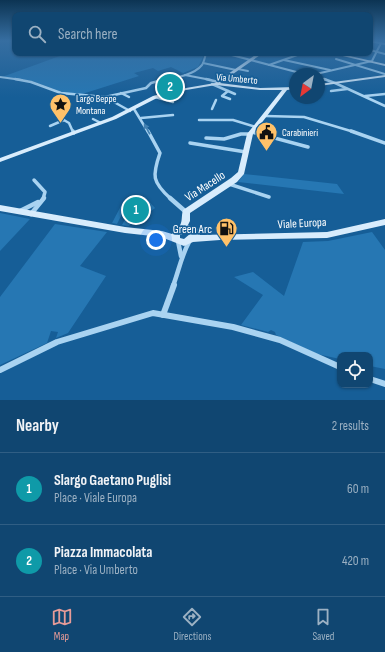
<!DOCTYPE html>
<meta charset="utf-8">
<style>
body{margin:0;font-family:"Sofia Sans Condensed",sans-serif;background:#1e5079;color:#f1f3f6}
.controls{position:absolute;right:12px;bottom:12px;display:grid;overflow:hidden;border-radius:8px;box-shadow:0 1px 3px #0004}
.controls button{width:36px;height:36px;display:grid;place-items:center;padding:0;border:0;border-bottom:1px solid #305e84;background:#104671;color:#f1f3f6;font:20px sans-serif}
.compass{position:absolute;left:289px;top:68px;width:36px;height:36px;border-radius:50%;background:#104671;box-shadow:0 1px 3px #0004;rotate:212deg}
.you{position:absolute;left:156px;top:240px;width:14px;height:14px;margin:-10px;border:3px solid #fff;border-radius:50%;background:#1a73e8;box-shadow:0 0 0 6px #1a73e833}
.badge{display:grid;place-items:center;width:26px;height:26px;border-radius:50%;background:#e69b98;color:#fff;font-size:13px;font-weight:700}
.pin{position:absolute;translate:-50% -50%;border:2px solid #fff;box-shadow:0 1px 4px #0006}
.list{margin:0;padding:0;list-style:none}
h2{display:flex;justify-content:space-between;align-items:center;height:52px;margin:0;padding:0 16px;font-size:17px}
h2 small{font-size:13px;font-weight:400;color:#9cb1c3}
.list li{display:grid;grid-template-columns:26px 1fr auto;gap:12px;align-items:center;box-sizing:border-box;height:72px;padding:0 16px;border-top:1px solid #305e84}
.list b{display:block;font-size:15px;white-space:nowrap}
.list p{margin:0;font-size:13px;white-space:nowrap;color:#9cb1c3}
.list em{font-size:13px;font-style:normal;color:#9cb1c3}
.icon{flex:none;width:22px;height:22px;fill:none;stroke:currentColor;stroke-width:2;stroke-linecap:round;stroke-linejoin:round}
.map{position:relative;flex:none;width:385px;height:400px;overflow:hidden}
.search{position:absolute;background:#104671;box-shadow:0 1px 3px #0004;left:12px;right:12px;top:12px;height:44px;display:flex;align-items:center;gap:10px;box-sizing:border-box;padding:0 14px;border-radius:8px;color:#9cb1c3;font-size:15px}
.sheet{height:196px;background:#104671}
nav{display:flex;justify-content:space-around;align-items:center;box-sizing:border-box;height:56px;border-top:1px solid #305e84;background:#104671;font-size:11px;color:#9cb1c3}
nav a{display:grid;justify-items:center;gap:2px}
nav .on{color:#e69b98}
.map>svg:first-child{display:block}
.green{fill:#2677b3}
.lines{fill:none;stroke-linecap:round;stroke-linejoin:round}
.street-far4{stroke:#a9d3f1;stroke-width:2}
.street-far3{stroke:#a9d3f1;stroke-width:2.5}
.street-far2{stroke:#a9d3f1;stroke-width:3.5}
.street-far1{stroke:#a9d3f1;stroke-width:4.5}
.street{stroke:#a9d3f1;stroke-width:6}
.secondary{fill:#d8ecfc;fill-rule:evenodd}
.oneway{fill:#4281b2}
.labels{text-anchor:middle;stroke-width:3.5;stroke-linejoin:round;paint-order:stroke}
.far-street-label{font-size:10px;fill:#fff;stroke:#165e97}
.far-poi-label{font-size:10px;fill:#fff;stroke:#165e97;text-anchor:start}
.street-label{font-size:12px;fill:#fff;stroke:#165e97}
.poi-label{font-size:12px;fill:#fff;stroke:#165e97;text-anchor:end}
</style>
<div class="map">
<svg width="385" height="400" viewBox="0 0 385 400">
<rect width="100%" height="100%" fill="#165e97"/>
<g class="green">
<polygon points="68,53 205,53 198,67 183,73 171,67 158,71 153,68 134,73 139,76 79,95 62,92 32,81 2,77"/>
<polygon points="244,174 337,184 344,194 238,182"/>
<polygon points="145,197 155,208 147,214 140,212 129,226 122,225 130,210 135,210 138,206 127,204 117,224 112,223 122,204"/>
<polygon points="0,213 30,219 0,251"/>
<polygon points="55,224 107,232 80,266 106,276 68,333 56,338 58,332 51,331 47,343 0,365 0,297"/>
<polygon points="372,232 385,250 385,369 370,366 370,355 340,355 340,359 317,354 276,335 275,332 271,330 268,332 241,325 263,295 234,277 253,272 284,296 303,242 328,241"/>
</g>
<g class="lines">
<g class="street-far4">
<polyline points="370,41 385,44"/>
<polyline points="370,50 385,54"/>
<polyline points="224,53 304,74"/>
<polyline points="350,56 353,54"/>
<polyline points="336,59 385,74"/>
<polyline points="284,60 330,70"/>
<polyline points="203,63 236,70"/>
<polyline points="269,65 303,53"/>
<polyline points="238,69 248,71"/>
<polyline points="316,74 372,61 381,43"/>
<polyline points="185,75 211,80"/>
<polyline points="0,77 22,80"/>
<polyline points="319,78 327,80"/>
<path d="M161 80C173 78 193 76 202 65 204 62 205 57 206 53"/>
</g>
<g class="street-far3">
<polyline points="15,79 31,82 61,93 105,97 130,111"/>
<polyline points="206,79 218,82"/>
<polyline points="324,79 335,83 385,106"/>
<polyline points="212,84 228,91 222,96 230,99"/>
<polyline points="228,91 235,94"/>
<polyline points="331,91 347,89"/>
<polyline points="121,93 129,97"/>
<polyline points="365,96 385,94"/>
<polyline points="105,97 146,88 151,83 166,79"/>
<polyline points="155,97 173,102"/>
<polyline points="134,109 148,132"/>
<polyline points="212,109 216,100"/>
<polyline points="57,116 69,123 73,132"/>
<polyline points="265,116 304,117 354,132"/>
<polyline points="141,118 173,115"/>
<polyline points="93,119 101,123"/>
<polyline points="199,120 233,120 256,127"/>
<polyline points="50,126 64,120"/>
</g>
<g class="street-far2">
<polyline points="73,131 74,133"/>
<path d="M148 131 160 153C152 176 152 182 171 199"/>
<polyline points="351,131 385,143"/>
<polyline points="252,132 308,147"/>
<polyline points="206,138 224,139 241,134 250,134"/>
<polyline points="190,143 246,152"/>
<polyline points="34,180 45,192 43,199"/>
<polyline points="229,184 269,197"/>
</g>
<g class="street-far1">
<polyline points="170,198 186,212"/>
<polyline points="20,211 38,202"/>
<polyline points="31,214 44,198"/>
<polyline points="178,241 181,256"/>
<path d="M173 286C179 270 181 257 189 242"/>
</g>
<g class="street">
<polyline points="163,315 174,285"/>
<polyline points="0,370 57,342 153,313 233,327 280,340 340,367"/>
<polyline points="370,379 385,384"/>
</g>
<g class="secondary">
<path d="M258 53H263L220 83 260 88 295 87V89L287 90 253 134 244 174 237 182 190 213V221L188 225 198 229 200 235 327 232 385 219V225L327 238 220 240 193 242 184 246 161 237 125 233 0 211V205L125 227 162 231 172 234C174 231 177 230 179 227 183 222 181 216 183 210L231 178 238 172 247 134 282 90H260L216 85 186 90 157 98 116 119 0 162V158L112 117 153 96 186 88 215 83ZM187 232 191 233 184 239 180 238V235Z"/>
<polygon points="330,53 337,53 385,64 385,66"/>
<polygon points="385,75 385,77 319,86 319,84"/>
</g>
</g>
<defs><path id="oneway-solid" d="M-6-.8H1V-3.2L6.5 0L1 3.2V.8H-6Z"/></defs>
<use class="oneway" href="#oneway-solid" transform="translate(147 129) rotate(-119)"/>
<linearGradient id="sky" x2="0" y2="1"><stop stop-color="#0c3453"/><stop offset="0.42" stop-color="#366ea1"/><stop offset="1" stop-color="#366ea1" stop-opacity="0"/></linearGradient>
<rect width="385" height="97" fill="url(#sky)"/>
<defs>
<symbol id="sight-pin" viewBox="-11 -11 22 30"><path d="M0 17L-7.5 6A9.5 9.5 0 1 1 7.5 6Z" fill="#ffc169" stroke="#165e97"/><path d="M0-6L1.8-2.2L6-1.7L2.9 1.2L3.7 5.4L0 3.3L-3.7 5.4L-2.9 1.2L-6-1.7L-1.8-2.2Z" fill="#111"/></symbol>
<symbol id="civic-pin" viewBox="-11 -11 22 30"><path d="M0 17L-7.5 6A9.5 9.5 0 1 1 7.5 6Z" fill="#ffc169" stroke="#165e97"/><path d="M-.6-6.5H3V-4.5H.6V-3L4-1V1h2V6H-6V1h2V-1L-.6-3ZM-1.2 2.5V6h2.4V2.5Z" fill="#111"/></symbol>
<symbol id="fuel-pin" viewBox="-11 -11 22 30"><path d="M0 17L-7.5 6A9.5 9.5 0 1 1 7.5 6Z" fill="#ffc169" stroke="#165e97"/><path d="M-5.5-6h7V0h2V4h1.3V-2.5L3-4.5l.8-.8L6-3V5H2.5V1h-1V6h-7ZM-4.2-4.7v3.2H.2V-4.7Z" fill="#111"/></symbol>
</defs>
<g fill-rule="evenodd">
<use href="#sight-pin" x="48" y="92" width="25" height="34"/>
<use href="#civic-pin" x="254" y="120" width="25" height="34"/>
<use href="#fuel-pin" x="214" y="216" width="25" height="34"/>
</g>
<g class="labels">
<g class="far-street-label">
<text transform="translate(237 78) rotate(5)" y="4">Via Umberto</text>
</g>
<g class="far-poi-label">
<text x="76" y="102">Largo Beppe<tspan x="76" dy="12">Montana</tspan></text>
<text x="282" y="136">Carabinieri</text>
</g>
<g class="street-label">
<text transform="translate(205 186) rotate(-33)" y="4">Via Macello</text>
<text transform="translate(302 223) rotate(-3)" y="4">Viale Europa</text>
</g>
<g class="poi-label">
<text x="212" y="233">Green Arc</text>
</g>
</g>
</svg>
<div class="controls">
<button><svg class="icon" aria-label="locate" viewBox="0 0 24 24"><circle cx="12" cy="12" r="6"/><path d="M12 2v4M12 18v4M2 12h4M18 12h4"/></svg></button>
</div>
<svg class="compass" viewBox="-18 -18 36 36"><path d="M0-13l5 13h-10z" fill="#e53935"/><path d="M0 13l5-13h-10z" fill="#9cb1c3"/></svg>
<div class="you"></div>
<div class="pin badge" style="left:136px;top:210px;background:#0f9aa8">1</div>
<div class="pin badge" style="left:170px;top:87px;background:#0f9aa8">2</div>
<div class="search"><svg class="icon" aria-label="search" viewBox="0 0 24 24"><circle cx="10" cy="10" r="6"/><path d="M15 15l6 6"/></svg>Search here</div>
</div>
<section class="sheet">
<h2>Nearby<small>2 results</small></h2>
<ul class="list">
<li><span class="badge" style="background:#0f9aa8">1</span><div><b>Slargo Gaetano Puglisi</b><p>Place · Viale Europa</p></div><em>60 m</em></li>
<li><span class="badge" style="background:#0f9aa8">2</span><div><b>Piazza Immacolata</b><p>Place · Via Umberto</p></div><em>420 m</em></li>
</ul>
</section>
<nav>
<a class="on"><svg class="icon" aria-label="map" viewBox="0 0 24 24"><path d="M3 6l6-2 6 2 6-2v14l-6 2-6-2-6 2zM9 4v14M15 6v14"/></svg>Map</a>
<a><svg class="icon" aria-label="directions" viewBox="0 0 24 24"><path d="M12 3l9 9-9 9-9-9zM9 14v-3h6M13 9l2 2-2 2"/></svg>Directions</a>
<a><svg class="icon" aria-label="saved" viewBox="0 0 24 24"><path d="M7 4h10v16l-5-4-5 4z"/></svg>Saved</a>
</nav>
